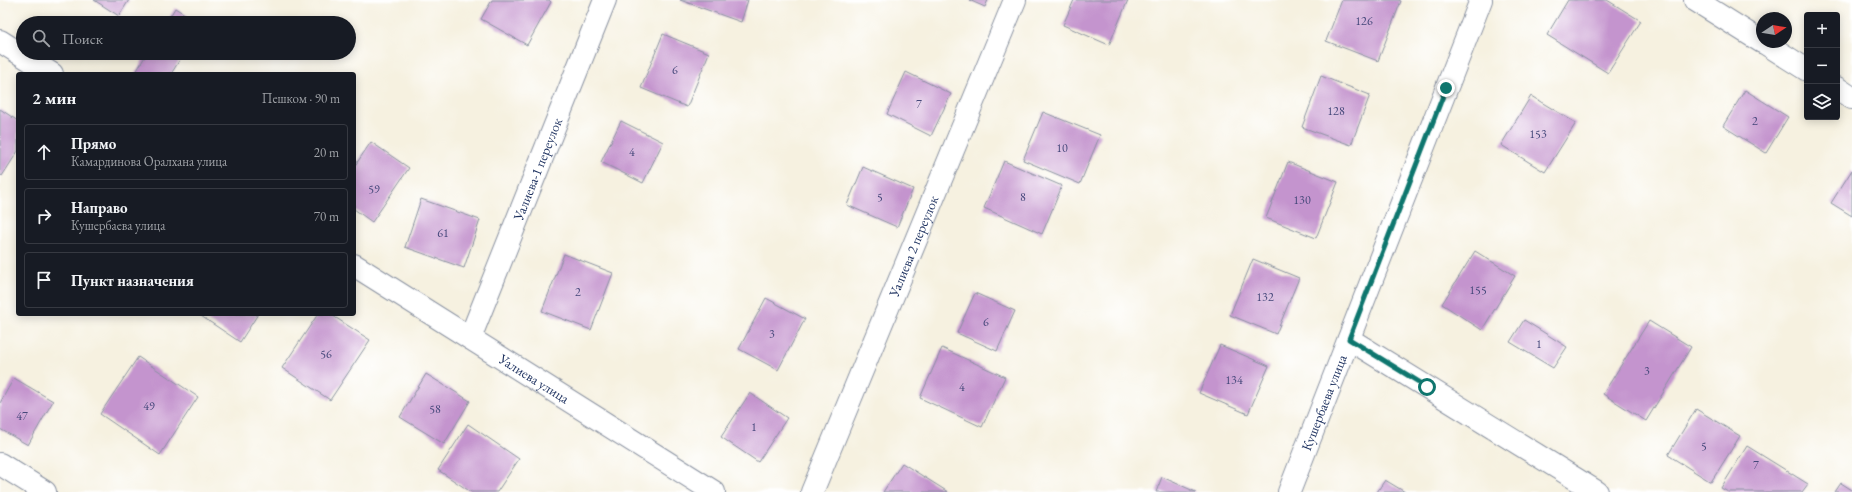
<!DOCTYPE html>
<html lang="ru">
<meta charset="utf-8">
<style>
body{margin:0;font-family:"EB Garamond",serif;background:#242831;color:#f1f3f6}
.controls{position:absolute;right:12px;top:12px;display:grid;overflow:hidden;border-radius:4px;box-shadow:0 2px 10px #0003}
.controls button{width:36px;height:36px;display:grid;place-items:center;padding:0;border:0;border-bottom:1px solid #363941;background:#171b24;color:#f1f3f6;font:20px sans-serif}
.compass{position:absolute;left:1756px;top:12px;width:36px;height:36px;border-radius:50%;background:#171b24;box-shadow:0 2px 10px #0003;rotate:78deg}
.stop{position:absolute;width:12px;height:12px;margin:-9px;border:3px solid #0f766e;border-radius:50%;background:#fff}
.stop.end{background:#0f766e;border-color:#fff;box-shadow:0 1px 4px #0008}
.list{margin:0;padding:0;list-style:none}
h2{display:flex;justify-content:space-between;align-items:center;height:52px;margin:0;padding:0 16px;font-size:17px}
h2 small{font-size:13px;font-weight:400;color:#9ea1a6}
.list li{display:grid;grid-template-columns:26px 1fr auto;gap:12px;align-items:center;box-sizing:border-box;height:56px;margin:0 8px 8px;padding:0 8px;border:1px solid #363941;border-radius:4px}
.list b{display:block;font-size:15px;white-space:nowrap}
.list p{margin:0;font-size:13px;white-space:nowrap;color:#9ea1a6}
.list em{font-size:13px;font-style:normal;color:#9ea1a6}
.icon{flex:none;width:22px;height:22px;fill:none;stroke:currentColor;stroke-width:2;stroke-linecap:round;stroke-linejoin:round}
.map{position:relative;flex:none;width:1852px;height:492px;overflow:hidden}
.search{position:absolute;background:#171b24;box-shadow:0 2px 10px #0003;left:16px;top:16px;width:340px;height:44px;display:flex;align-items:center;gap:10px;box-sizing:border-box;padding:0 14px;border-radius:22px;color:#9ea1a6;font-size:15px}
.panel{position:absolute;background:#171b24;box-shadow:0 2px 10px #0003;left:16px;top:72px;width:340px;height:244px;border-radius:4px}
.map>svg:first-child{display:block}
.building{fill:#c494ce}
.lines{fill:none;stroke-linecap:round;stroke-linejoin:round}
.minor-casing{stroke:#88909f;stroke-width:24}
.minor{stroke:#fff;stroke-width:22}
.route{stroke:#0f766e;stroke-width:5}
.labels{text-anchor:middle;stroke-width:3;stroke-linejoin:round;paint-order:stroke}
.number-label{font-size:12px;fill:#45487a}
.street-label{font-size:14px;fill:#1b2f5e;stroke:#fff}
</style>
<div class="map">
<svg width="1852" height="492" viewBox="0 0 1852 492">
<rect width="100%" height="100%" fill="#fff"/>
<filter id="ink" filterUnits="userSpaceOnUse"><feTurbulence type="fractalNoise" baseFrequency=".025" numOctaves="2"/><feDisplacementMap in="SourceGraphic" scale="8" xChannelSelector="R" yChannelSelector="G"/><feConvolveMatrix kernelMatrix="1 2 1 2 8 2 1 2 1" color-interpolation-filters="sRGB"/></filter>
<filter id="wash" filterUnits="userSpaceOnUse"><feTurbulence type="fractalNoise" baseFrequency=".012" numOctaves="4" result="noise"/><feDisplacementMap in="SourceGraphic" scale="16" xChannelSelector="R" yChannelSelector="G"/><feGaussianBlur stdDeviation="0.9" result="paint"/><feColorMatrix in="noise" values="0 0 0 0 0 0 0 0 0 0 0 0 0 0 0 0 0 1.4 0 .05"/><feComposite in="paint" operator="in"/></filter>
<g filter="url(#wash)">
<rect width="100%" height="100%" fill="#f6f1e0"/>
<g id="blocks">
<g class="building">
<polygon points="94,0 129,0 119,16"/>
<polygon points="492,0 549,0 551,2 527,45 481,19"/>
<polygon points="680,0 748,0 741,22"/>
<polygon points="969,0 988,0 985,7"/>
<polygon points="1074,0 1128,0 1109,45 1063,25"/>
<polygon points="1342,0 1398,0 1401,1 1378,61 1326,41"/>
<polygon points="1568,0 1607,0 1641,21 1608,73 1547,35"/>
<polygon points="175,8 199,23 166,23"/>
<polygon points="663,34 709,53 687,107 641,88"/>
<polygon points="147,53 184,53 171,74 135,74"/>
<polygon points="906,72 951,94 931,136 887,114"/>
<polygon points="1321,76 1370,95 1351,145 1302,127"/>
<polygon points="1745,90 1788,117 1766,153 1723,126"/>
<polygon points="1531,96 1576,123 1545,172 1501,145"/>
<polygon points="0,109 18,121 18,151 2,176 0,174"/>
<polygon points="1043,112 1100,135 1080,184 1023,160"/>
<polygon points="621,121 663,142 643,183 601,162"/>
<polygon points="371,142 409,168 372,222 354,209 354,167"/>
<polygon points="1004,161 1062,186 1042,234 984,208"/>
<polygon points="1288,162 1338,182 1316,238 1266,218"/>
<polygon points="863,167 913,189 897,227 847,205"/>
<polygon points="1852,170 1852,216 1831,203"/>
<polygon points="421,199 480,220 464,268 405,247"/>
<polygon points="1475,251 1515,276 1482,330 1442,304"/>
<polygon points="564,254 613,273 591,330 542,311"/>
<polygon points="1253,259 1299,278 1276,334 1230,315"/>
<polygon points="975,293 1015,311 997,351 957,333"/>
<polygon points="766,298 805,319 778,370 739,349"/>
<polygon points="198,314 258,314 240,342"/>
<polygon points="318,314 330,314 370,340 330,400 282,368"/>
<polygon points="1524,320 1567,347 1553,368 1510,342"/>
<polygon points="1649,321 1691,347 1646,421 1603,394"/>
<polygon points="1220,345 1269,366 1248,414 1199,393"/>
<polygon points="942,348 1005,377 982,427 920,398"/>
<polygon points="138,357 198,397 160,455 100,414"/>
<polygon points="426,374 470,401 444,444 400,417"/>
<polygon points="14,378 53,401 28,445 0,429 0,403"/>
<polygon points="750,393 787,418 758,462 721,437"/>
<polygon points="1696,409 1740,436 1711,482 1668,455"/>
<polygon points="468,424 519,459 497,492 471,492 438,470"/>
<polygon points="1747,446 1808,484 1802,492 1728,492 1721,488"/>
<polygon points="902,463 948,492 883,492"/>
<polygon points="1162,477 1196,492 1156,492"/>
<polygon points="1385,480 1405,492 1377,492"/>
<polygon points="1841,483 1852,490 1852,492 1835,492"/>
</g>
</g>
</g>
<g filter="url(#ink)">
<use href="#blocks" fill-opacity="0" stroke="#88909f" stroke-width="1"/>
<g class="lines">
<defs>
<g id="minor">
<polyline points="1695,0 1762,42"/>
<polyline points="0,41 52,74"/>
<polyline points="1763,42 1807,70"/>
<polyline points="1837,88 1852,98"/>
<path id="s1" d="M354 265 714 492"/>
<path id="s2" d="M470 338 605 0"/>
<polyline points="1349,339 1597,492"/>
<polyline points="0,464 45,492"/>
<path id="s3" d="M812 492 1015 0"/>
<path id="s4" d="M1289 492 1481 0"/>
</g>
</defs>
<use href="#minor" class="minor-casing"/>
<use href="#minor" class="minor"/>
</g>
</g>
<g class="lines" filter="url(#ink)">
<polyline class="route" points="1427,387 1349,339 1446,88"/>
</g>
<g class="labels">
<g class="number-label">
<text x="1364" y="25">126</text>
<text x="675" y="74">6</text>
<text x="919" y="108">7</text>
<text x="1336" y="115">128</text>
<text x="1755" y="125">2</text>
<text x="1538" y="138">153</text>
<text x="1062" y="152">10</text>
<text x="632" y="156">4</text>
<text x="374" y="193">59</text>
<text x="880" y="201">5</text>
<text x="1023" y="201">8</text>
<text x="1302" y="204">130</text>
<text x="443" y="237">61</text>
<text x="1478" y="294">155</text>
<text x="578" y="296">2</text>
<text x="1265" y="301">132</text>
<text x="986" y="326">6</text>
<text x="772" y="338">3</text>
<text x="1539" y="348">1</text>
<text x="326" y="358">56</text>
<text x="1647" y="375">3</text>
<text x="1234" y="384">134</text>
<text x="962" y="391">4</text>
<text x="149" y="410">49</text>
<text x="435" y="413">58</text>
<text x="22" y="420">47</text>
<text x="754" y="431">1</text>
<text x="1704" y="450">5</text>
<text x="1756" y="469">7</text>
</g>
<g class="street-label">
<text dy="5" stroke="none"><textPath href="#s2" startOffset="182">Уалиева-1 переулок</textPath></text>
<text dy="5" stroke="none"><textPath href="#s3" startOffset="266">Уалиева 2 переулок</textPath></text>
<text dy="5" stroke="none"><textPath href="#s1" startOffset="213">Уалиева улица</textPath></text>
<text dy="5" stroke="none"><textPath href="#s4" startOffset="96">Кушербаева улица</textPath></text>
</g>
</g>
</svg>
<div class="controls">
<button>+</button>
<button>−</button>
<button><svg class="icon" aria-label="layers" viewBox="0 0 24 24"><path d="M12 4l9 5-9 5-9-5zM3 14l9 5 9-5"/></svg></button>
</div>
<svg class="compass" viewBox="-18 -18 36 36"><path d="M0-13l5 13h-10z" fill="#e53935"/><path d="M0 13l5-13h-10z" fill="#9ea1a6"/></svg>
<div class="stop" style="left:1427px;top:387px"></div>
<div class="stop end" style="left:1446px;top:88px"></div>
<div class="search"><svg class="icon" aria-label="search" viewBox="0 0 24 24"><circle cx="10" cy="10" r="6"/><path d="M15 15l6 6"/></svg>Поиск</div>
<section class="panel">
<h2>2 мин<small>Пешком · 90 m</small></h2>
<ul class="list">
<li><svg class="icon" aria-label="ahead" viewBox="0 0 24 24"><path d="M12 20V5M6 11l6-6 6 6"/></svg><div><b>Прямо</b><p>Камардинова Оралхана улица</p></div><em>20 m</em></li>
<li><svg class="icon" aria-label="right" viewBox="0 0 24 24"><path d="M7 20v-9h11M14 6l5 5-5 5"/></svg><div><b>Направо</b><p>Кушербаева улица</p></div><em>70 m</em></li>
<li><svg class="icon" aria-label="arrive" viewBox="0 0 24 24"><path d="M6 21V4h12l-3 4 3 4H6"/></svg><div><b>Пункт назначения</b></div></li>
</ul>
</section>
</div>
